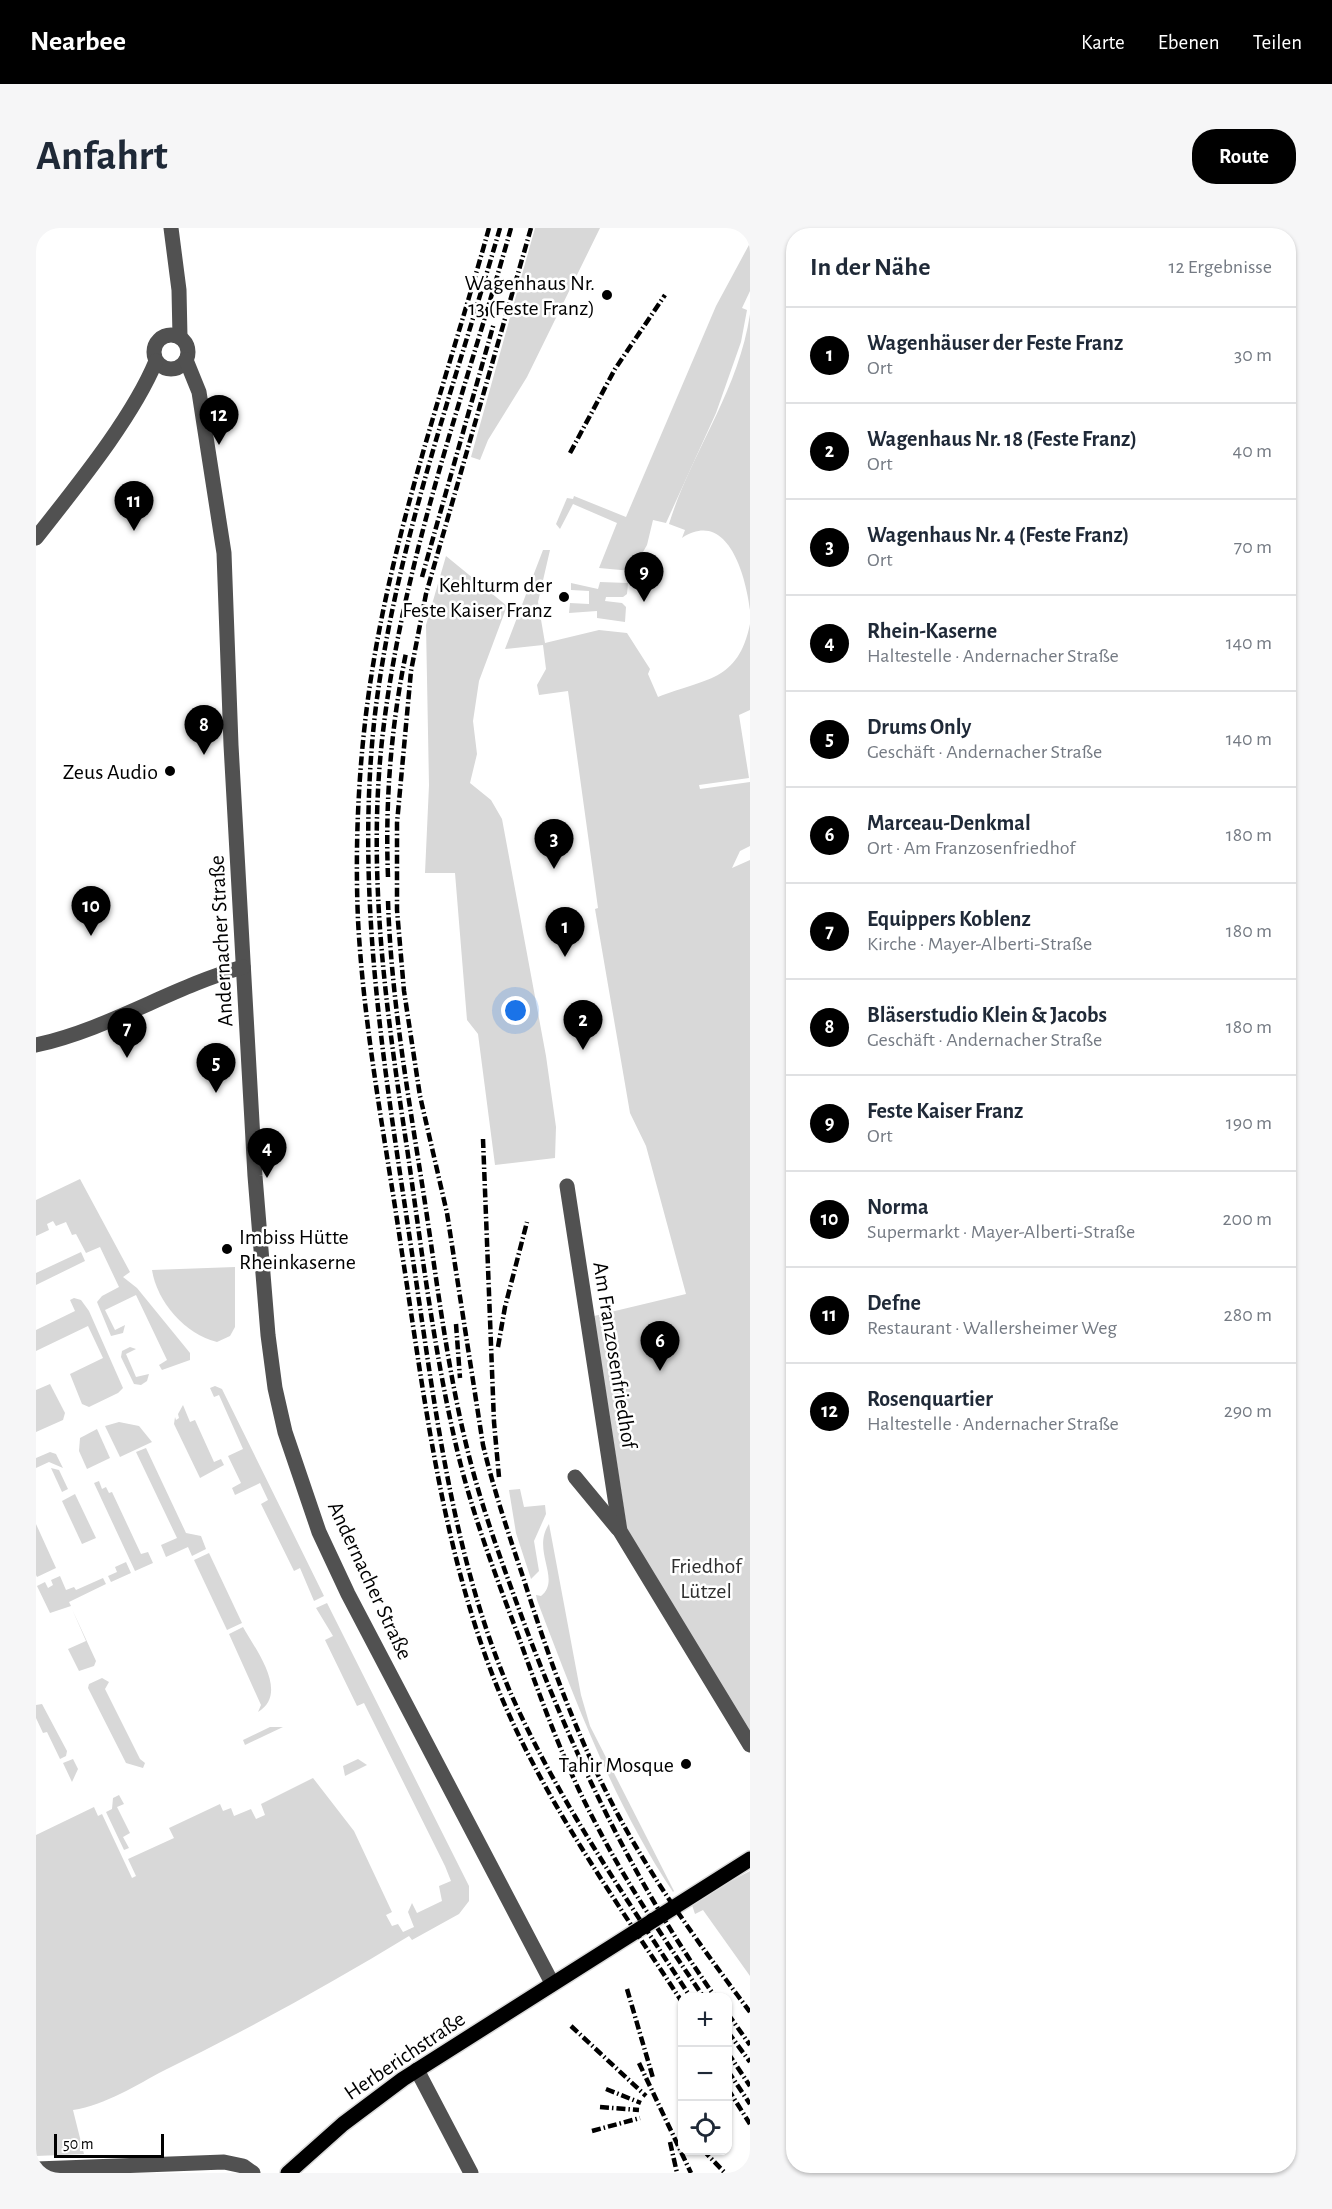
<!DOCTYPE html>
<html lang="de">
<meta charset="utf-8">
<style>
body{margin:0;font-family:"Alegreya Sans",sans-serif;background:#f6f6f7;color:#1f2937}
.controls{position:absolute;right:18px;bottom:18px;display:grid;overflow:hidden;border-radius:12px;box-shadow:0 2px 4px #0004}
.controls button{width:54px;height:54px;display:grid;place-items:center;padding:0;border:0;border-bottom:2px solid #e0e1e3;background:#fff;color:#1f2937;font:30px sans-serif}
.scale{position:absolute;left:18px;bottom:15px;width:110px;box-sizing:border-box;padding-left:6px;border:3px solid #000;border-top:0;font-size:16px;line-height:21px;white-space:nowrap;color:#000;-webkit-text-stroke:4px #fff;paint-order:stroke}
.you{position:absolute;left:480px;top:783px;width:21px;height:21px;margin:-15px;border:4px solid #fff;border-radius:50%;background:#1a73e8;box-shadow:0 0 0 9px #1a73e833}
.badge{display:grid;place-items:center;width:39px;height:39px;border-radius:50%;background:#000;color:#fff;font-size:20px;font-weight:700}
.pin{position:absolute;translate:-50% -50px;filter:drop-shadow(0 2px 3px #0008)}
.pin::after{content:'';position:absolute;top:32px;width:21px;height:18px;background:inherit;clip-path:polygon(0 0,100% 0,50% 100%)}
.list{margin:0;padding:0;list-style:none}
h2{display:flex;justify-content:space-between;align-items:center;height:78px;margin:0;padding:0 24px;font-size:26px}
h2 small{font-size:20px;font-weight:400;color:#747a83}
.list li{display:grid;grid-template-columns:39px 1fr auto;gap:18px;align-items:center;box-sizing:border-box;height:96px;padding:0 24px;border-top:2px solid #e0e1e3}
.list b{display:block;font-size:22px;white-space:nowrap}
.list p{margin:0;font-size:20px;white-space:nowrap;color:#747a83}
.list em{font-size:20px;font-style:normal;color:#747a83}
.icon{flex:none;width:33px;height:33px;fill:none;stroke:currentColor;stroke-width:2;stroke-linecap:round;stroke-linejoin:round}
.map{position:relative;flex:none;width:714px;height:1945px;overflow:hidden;border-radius:24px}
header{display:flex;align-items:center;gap:36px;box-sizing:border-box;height:84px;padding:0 30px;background:#000;color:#fff}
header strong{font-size:28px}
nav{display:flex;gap:33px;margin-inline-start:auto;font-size:21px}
.intro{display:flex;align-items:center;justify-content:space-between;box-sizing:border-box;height:144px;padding:0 36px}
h1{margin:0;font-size:42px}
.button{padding:15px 27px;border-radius:24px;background:#000;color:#fff;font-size:21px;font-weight:700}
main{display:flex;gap:36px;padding:0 36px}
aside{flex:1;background:#fff;border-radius:24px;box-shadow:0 2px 4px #0004}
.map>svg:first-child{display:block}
.green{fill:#d8d8d8}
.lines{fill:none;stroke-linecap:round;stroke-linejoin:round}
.major-casing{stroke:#dbdbdb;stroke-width:18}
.minor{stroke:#515151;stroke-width:15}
.major{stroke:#000;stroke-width:15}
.rail{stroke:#000;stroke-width:4.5;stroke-dasharray:9 3 1.5 3;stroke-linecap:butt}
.poi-dot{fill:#000;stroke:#fff;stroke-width:2}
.labels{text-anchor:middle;stroke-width:5;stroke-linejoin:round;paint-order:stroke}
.poi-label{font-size:22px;fill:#000;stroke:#fff;text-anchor:end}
.street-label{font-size:22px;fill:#000;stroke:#fff}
.park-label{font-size:22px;fill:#2f2f2f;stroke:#fff}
</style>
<header>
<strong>Nearbee</strong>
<nav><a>Karte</a><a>Ebenen</a><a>Teilen</a></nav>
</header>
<div class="intro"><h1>Anfahrt</h1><a class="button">Route</a></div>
<main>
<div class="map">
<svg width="714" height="1945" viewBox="0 0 714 1945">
<rect width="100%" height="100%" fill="#fff"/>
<g class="green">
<polygon points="499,0 564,0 491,149 452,212 444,232 435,229"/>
<polygon points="714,15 714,63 706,80 711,82 705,114 680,185 630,295 617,292 611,317 596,343 563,340 581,295 537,276 524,301 520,296 531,270 537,271 538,268 590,289 680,78"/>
<path d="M714 86V382C710 349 692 280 646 310L649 302 633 296C655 224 702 165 714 86Z"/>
<path d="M507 322H514L502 374 509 415 563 402 591 405 614 441 612 446 622 469C670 450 702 454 714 396V482L703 487 713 550 663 557 664 561 714 554V618L704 623 696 640 714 632V1504L591 1301 558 1088 650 1066 610 918 594 885 559 681 562 680 532 463 503 467 501 457 510 441 507 417 469 421Z"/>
<polygon points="410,328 471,378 443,453 437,493 441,526 434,555 455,572 466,591 510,828 520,899 519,930 459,937 442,806 431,792 419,645 389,645 393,557 390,397"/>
<polygon points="564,354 592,355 591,366 587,369 570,369 569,373 586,375 590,379 589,394 561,390 561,383 533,385 534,375 553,376 553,363 535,362 535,355 562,361"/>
<polygon points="44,951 94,1044 87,1049 101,1060 154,1125 154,1132 126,1142 123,1137 131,1132 100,1067 69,1082 79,1102 89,1097 87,1105 75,1108 61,1074 66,1068 83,1059 64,1019 50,1025 40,1006 36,1007 30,994 20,998 17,993 11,996 13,1002 0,1008 0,972"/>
<polygon points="45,1024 49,1033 0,1057 0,1045"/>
<path d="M199 1039V1099L194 1108 181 1114C149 1106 121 1074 116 1042Z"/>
<polygon points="38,1070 45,1072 53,1083 87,1160 82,1165 53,1179 46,1176 34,1146 67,1130 52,1098 0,1123 0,1102 39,1083 34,1072"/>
<polygon points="94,1119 100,1121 90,1126 100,1149 113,1146 111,1153 105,1157 98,1156 85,1129 86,1123"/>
<polygon points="14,1156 29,1185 27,1192 0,1204 0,1162"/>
<polygon points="179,1158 186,1161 288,1368 278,1373 264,1340 258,1343 225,1276 232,1272 224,1255 199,1267 196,1260 205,1255 192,1228 207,1221 183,1167 178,1169 174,1160"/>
<polygon points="147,1177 154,1194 159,1192 178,1234 185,1231 188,1237 164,1250 138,1196 139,1189 140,1192 143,1190 142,1186"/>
<polygon points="83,1194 103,1198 116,1214 84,1229 69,1198"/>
<polygon points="61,1201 74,1230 51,1241 43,1223 44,1210"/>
<polygon points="110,1220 150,1305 165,1308 170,1321 156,1328 152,1319 130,1329 125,1317 141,1310 100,1224"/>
<polygon points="14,1224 20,1226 27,1240 13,1234 0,1240 0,1230"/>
<polygon points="15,1240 23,1242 32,1261 26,1264"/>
<polygon points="63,1253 66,1261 70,1259 73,1265 76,1264 105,1326 112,1324 117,1335 99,1343 58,1255"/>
<polygon points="484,1261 488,1279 509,1277 510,1286 498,1313 503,1343 495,1351 480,1305 473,1262"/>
<polygon points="39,1266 60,1310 46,1316 26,1273"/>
<polygon points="0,1296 20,1340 1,1349 0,1347"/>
<path d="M513 1296 545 1467 554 1498 638 1663 637 1664C577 1574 539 1472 501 1372L500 1367 505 1368C526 1351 495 1323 513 1296Z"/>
<polygon points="173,1325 206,1395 191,1402 158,1332"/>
<polygon points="90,1334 95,1345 75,1354 72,1348 81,1344 79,1339"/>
<polygon points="24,1348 30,1362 38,1359 40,1362 67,1350 70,1356 33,1374 35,1378 14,1385 1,1358 9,1354 12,1360 17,1357 15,1352"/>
<path d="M291 1375 433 1658V1673L423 1686 376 1712 373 1708C294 1756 213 1801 129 1842 100 1857 70 1877 37 1882L48 1926 0 1928V1607L58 1579 62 1588 66 1586 96 1650 100 1648 92 1631 138 1610 133 1600 184 1576 187 1583 195 1580 198 1588 215 1581 220 1591 229 1587 225 1576 277 1550 318 1603 356 1684 350 1687 356 1698 362 1696 367 1704 378 1699 372 1684 376 1675 381 1685 406 1673 403 1658 415 1653 409 1638 328 1475 321 1478 289 1412 297 1408 280 1380Z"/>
<polygon points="36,1381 60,1433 58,1438 43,1443 32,1421 50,1413"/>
<path d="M207 1399C219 1421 254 1465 222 1484L225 1477 193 1406Z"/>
<polygon points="66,1450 73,1454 69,1461 104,1531 109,1535 107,1540 90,1535 52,1460 53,1456"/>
<polygon points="6,1476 31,1523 30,1528 24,1531 11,1504 7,1505 0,1490 0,1477"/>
<polygon points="234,1499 247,1499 209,1517 207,1512"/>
<polygon points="37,1531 42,1541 36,1554 27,1535"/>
<polygon points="322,1531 331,1537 309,1548 307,1538"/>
<polygon points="83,1567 88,1576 81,1579 94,1605 87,1609 93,1620 88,1622 70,1584 76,1581 77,1570"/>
<polygon points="714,1643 714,1748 667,1682 659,1686 655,1674"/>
</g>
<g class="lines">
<defs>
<polyline id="major" points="252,1945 307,1896 367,1851 714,1631"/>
</defs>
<use href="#major" class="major-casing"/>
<g class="minor">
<polyline points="135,0 143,62 144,109"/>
<circle cx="135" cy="124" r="17"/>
<polyline points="150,132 163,164 188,325 195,517 219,948 232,1107 239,1160 249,1204 283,1304 312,1366 516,1755"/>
<path d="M0 310C39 260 96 191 120 133"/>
<path d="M0 817C73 801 136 759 207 739"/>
<polyline points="531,958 584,1303 714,1517"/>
<polyline points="539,1249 582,1301"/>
<polyline points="381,1842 435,1945"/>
<polyline points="0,1941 188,1934 207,1938 217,1945"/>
</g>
<use href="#major" class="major"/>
<g class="rail">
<path d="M453 0C409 158 352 315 331 478 322 549 319 621 322 692 328 804 350 915 366 1025 389 1173 406 1322 462 1461 508 1573 581 1674 646 1774"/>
<path d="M464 0C418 160 359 320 339 486 318 670 350 850 377 1032 399 1178 416 1329 475 1466 523 1574 591 1671 655 1770"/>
<path d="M475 0C427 172 363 343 345 522 332 655 351 788 371 920 385 1017 397 1117 419 1213 434 1280 458 1343 482 1407 505 1471 528 1536 560 1596 591 1657 630 1713 668 1770"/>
<path d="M495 0 390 366 375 443 361 595V682L368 763 384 868 411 985 447 1217C458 1263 473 1307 488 1352 518 1447 553 1542 605 1627 638 1682 676 1733 714 1784"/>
<polyline points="534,225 579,141 629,67"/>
<polyline points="386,349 458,95"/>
<path d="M352 649C349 574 355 498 370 425"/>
<path d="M352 673C355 769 372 866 387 962 401 1052 411 1143 434 1232 449 1290 470 1346 491 1403 540 1532 599 1656 680 1770"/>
<polyline points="447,911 458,1194 463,1249"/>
<polyline points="420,1096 424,1150"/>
<polyline points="462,1119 469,1079 491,994"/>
<polyline points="591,1761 617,1850"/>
<polyline points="692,1786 714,1817"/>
<polyline points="535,1798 610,1868"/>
<polyline points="692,1804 714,1834"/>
<polyline points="692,1825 714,1858"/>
<polyline points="603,1835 655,1945"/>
<polyline points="692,1843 714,1876"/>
<polyline points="570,1861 605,1875"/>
<polyline points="692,1861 714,1896"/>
<polyline points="564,1879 603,1882"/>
<polyline points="556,1903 604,1890"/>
<polyline points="634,1914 641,1945"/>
<polyline points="667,1922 689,1945"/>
</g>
</g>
<g class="poi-dot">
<circle cx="571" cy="67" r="6"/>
<circle cx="528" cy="369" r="6"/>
<circle cx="134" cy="543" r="6"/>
<circle cx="191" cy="1021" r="6"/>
<circle cx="650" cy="1536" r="6"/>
</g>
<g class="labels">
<g class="poi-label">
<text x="559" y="62">Wagenhaus Nr.<tspan x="559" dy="25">13 (Feste Franz)</tspan></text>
<text x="516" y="364">Kehlturm der<tspan x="516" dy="25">Feste Kaiser Franz</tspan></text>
<text x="122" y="551">Zeus Audio</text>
<text x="203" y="1016" text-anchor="start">Imbiss Hütte<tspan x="203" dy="25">Rheinkaserne</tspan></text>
<text x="638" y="1544">Tahir Mosque</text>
</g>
<g class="street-label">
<text transform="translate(184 713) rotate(-93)" y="8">Andernacher Straße</text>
<text transform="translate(580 1127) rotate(81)" y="8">Am Franzosenfriedhof</text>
<text transform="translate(335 1352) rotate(65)" y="8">Andernacher Straße</text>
<text transform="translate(368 1827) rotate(-34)" y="8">Herberichstraße</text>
</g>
<g class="park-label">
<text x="670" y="1345">Friedhof<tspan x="670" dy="25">Lützel</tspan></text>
</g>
</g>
</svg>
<div class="controls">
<button>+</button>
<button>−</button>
<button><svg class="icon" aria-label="locate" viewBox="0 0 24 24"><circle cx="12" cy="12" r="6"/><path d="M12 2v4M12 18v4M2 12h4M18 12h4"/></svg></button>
</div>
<div class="scale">50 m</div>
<div class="you"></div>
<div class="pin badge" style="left:529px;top:729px">1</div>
<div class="pin badge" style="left:547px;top:822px">2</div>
<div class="pin badge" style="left:518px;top:641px">3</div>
<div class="pin badge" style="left:231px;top:950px">4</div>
<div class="pin badge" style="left:180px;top:865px">5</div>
<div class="pin badge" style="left:624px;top:1143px">6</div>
<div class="pin badge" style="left:91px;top:830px">7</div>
<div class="pin badge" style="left:168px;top:527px">8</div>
<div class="pin badge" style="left:608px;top:374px">9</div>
<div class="pin badge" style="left:55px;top:708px">10</div>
<div class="pin badge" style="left:98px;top:303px">11</div>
<div class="pin badge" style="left:183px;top:217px">12</div>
</div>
<aside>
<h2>In der Nähe<small>12 Ergebnisse</small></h2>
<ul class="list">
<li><span class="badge">1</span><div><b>Wagenhäuser der Feste Franz</b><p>Ort</p></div><em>30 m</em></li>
<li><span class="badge">2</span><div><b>Wagenhaus Nr. 18 (Feste Franz)</b><p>Ort</p></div><em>40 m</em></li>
<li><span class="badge">3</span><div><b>Wagenhaus Nr. 4 (Feste Franz)</b><p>Ort</p></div><em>70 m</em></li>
<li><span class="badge">4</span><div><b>Rhein-Kaserne</b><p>Haltestelle · Andernacher Straße</p></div><em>140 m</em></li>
<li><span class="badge">5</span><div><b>Drums Only</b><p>Geschäft · Andernacher Straße</p></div><em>140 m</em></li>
<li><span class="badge">6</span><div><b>Marceau-Denkmal</b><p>Ort · Am Franzosenfriedhof</p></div><em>180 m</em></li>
<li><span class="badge">7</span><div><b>Equippers Koblenz</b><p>Kirche · Mayer-Alberti-Straße</p></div><em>180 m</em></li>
<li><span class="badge">8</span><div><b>Bläserstudio Klein &amp; Jacobs</b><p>Geschäft · Andernacher Straße</p></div><em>180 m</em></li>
<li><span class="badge">9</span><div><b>Feste Kaiser Franz</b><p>Ort</p></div><em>190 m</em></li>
<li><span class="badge">10</span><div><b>Norma</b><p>Supermarkt · Mayer-Alberti-Straße</p></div><em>200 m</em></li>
<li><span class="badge">11</span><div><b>Defne</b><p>Restaurant · Wallersheimer Weg</p></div><em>280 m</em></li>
<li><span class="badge">12</span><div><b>Rosenquartier</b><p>Haltestelle · Andernacher Straße</p></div><em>290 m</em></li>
</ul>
</aside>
</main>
